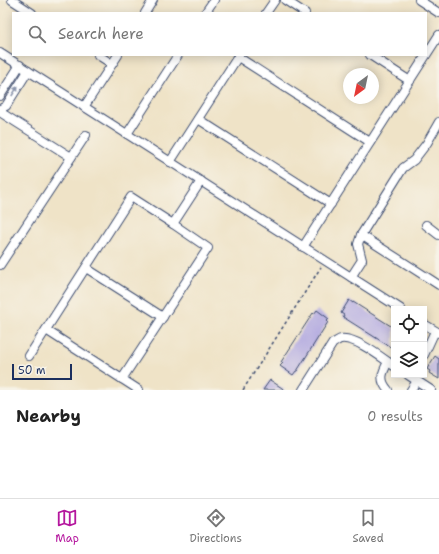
<!DOCTYPE html>
<style>
body{margin:0;font-family:"Shantell Sans",sans-serif;background:#f6f6f6;color:#222}
.controls{position:absolute;right:12px;bottom:12px;display:grid;overflow:hidden;border-radius:0px;box-shadow:0 2px 10px #0003}
.controls button{width:36px;height:36px;display:grid;place-items:center;padding:0;border:0;border-bottom:1px solid #e0e0e0;background:#fff;color:#222;font:20px sans-serif}
.compass{position:absolute;left:343px;top:68px;width:36px;height:36px;border-radius:50%;background:#fff;box-shadow:0 2px 10px #0003;rotate:213deg}
.scale{position:absolute;left:12px;bottom:10px;width:60px;box-sizing:border-box;padding-left:4px;border:2px solid #1b2f5e;border-top:0;font-size:11px;line-height:14px;white-space:nowrap;color:#1b2f5e;-webkit-text-stroke:3px #f7f3e8;paint-order:stroke}
.list{margin:0;padding:0;list-style:none}
h2{display:flex;justify-content:space-between;align-items:center;height:52px;margin:0;padding:0 16px;font-size:17px}
h2 small{font-size:13px;font-weight:400;color:#767676}
.icon{flex:none;width:22px;height:22px;fill:none;stroke:currentColor;stroke-width:2;stroke-linecap:round;stroke-linejoin:round}
.map{position:relative;flex:none;width:439px;height:390px;overflow:hidden}
.search{position:absolute;background:#fff;box-shadow:0 2px 10px #0003;left:12px;right:12px;top:12px;height:44px;display:flex;align-items:center;gap:10px;box-sizing:border-box;padding:0 14px;border-radius:0px;color:#767676;font-size:15px}
.sheet{height:108px;background:#fff}
nav{display:flex;justify-content:space-around;align-items:center;box-sizing:border-box;height:56px;border-top:1px solid #e0e0e0;background:#fff;font-size:11px;color:#767676}
nav a{display:grid;justify-items:center;gap:2px}
nav .on{color:#b5179e}
.map>svg:first-child{display:block}
.building{fill:#b1a8e0}
.lines{fill:none;stroke-linecap:round;stroke-linejoin:round}
.minor-casing{stroke:#3b4a6e;stroke-width:10}
.path{stroke:#3b4a6e;stroke-width:1.5;stroke-dasharray:3 3;stroke-linecap:butt}
.minor{stroke:#fff;stroke-width:8}
.oneway{fill:#8d97ae}
</style>
<div class="map">
<svg width="439" height="390" viewBox="0 0 439 390">
<rect width="100%" height="100%" fill="#f7f3e8"/>
<filter id="ink" filterUnits="userSpaceOnUse"><feTurbulence type="fractalNoise" baseFrequency=".025" numOctaves="2"/><feDisplacementMap in="SourceGraphic" scale="8" xChannelSelector="R" yChannelSelector="G"/><feConvolveMatrix kernelMatrix="1 2 1 2 8 2 1 2 1" color-interpolation-filters="sRGB"/></filter>
<filter id="wash" filterUnits="userSpaceOnUse"><feTurbulence type="fractalNoise" baseFrequency=".012" numOctaves="4" result="noise"/><feDisplacementMap in="SourceGraphic" scale="16" xChannelSelector="R" yChannelSelector="G"/><feGaussianBlur stdDeviation="0.9" result="paint"/><feColorMatrix in="noise" values="0 0 0 0 0 0 0 0 0 0 0 0 0 0 0 0 0 1.4 0 .05"/><feComposite in="paint" operator="in"/></filter>
<g filter="url(#wash)">
<rect width="100%" height="100%" fill="#efe3c7"/>
<g id="blocks">
<g class="building">
<polygon points="349,300 353,303 353,302 394,328 394,348 393,347 392,348 343,317 344,315 341,313"/>
<polygon points="317,310 329,319 327,321 328,322 297,371 296,371 293,375 280,366 283,363 281,362 313,313 314,314"/>
<polygon points="435,356 439,359 439,379 429,373 430,371 427,369"/>
<polygon points="270,380 285,390 263,390"/>
</g>
</g>
</g>
<g filter="url(#ink)">
<use href="#blocks" fill-opacity="0" stroke="#3b4a6e" stroke-width="1"/>
<g class="lines">
<defs>
<g id="minor">
<polyline points="12,0 32,13"/>
<polyline points="285,0 305,13"/>
<polyline points="419,0 439,13"/>
<polyline points="145,13 153,0"/>
<polyline points="205,13 214,0"/>
<polyline points="266,13 275,0"/>
<polyline points="0,53 401,309"/>
<polyline points="98,55 112,64"/>
<polyline points="370,55 410,81"/>
<polyline points="238,57 370,142"/>
<polyline points="0,96 20,65"/>
<polyline points="84,107 118,55"/>
<polyline points="0,109 6,106 28,71"/>
<polyline points="0,112 71,157"/>
<polyline points="198,119 331,204"/>
<polyline points="127,134 178,55"/>
<polyline points="170,162 239,55"/>
<polyline points="426,225 439,235"/>
<polyline points="361,235 439,285"/>
<polyline points="303,247 439,35"/>
<polyline points="0,265 86,135"/>
<polyline points="86,268 163,317"/>
<polyline points="351,277 362,260 358,244 361,235 403,168 414,160 427,143 439,122"/>
<polyline points="424,324 439,333"/>
<polyline points="46,330 122,379 208,248 173,224"/>
<polyline points="424,355 435,331"/>
<polyline points="29,356 131,197 173,224 201,181"/>
<path d="M388 362C382 373 379 380 388 390"/>
<polyline points="408,375 431,390"/>
<polyline points="122,379 139,390"/>
<path d="M303 390 333 343C336 342 339 339 341 339 356 337 382 358 394 366"/>
<polyline points="411,390 417,381"/>
</g>
</defs>
<use href="#minor" class="minor-casing"/>
<polyline class="path" points="243,390 321,267"/>
<use href="#minor" class="minor"/>
</g>
<defs><path id="oneway-solid" d="M-6-.8H1V-3.2L6.5 0L1 3.2V.8H-6Z"/></defs>
<use class="oneway" href="#oneway-solid" transform="translate(15 91) rotate(-57)"/>
</g>
</svg>
<div class="controls">
<button><svg class="icon" aria-label="locate" viewBox="0 0 24 24"><circle cx="12" cy="12" r="6"/><path d="M12 2v4M12 18v4M2 12h4M18 12h4"/></svg></button>
<button><svg class="icon" aria-label="layers" viewBox="0 0 24 24"><path d="M12 4l9 5-9 5-9-5zM3 14l9 5 9-5"/></svg></button>
</div>
<svg class="compass" viewBox="-18 -18 36 36"><path d="M0-13l5 13h-10z" fill="#e53935"/><path d="M0 13l5-13h-10z" fill="#767676"/></svg>
<div class="scale">50 m</div>
<div class="search"><svg class="icon" aria-label="search" viewBox="0 0 24 24"><circle cx="10" cy="10" r="6"/><path d="M15 15l6 6"/></svg>Search here</div>
</div>
<section class="sheet">
<h2>Nearby<small>0 results</small></h2>
<ul class="list">
</ul>
</section>
<nav>
<a class="on"><svg class="icon" aria-label="map" viewBox="0 0 24 24"><path d="M3 6l6-2 6 2 6-2v14l-6 2-6-2-6 2zM9 4v14M15 6v14"/></svg>Map</a>
<a><svg class="icon" aria-label="directions" viewBox="0 0 24 24"><path d="M12 3l9 9-9 9-9-9zM9 14v-3h6M13 9l2 2-2 2"/></svg>Directions</a>
<a><svg class="icon" aria-label="saved" viewBox="0 0 24 24"><path d="M7 4h10v16l-5-4-5 4z"/></svg>Saved</a>
</nav>
